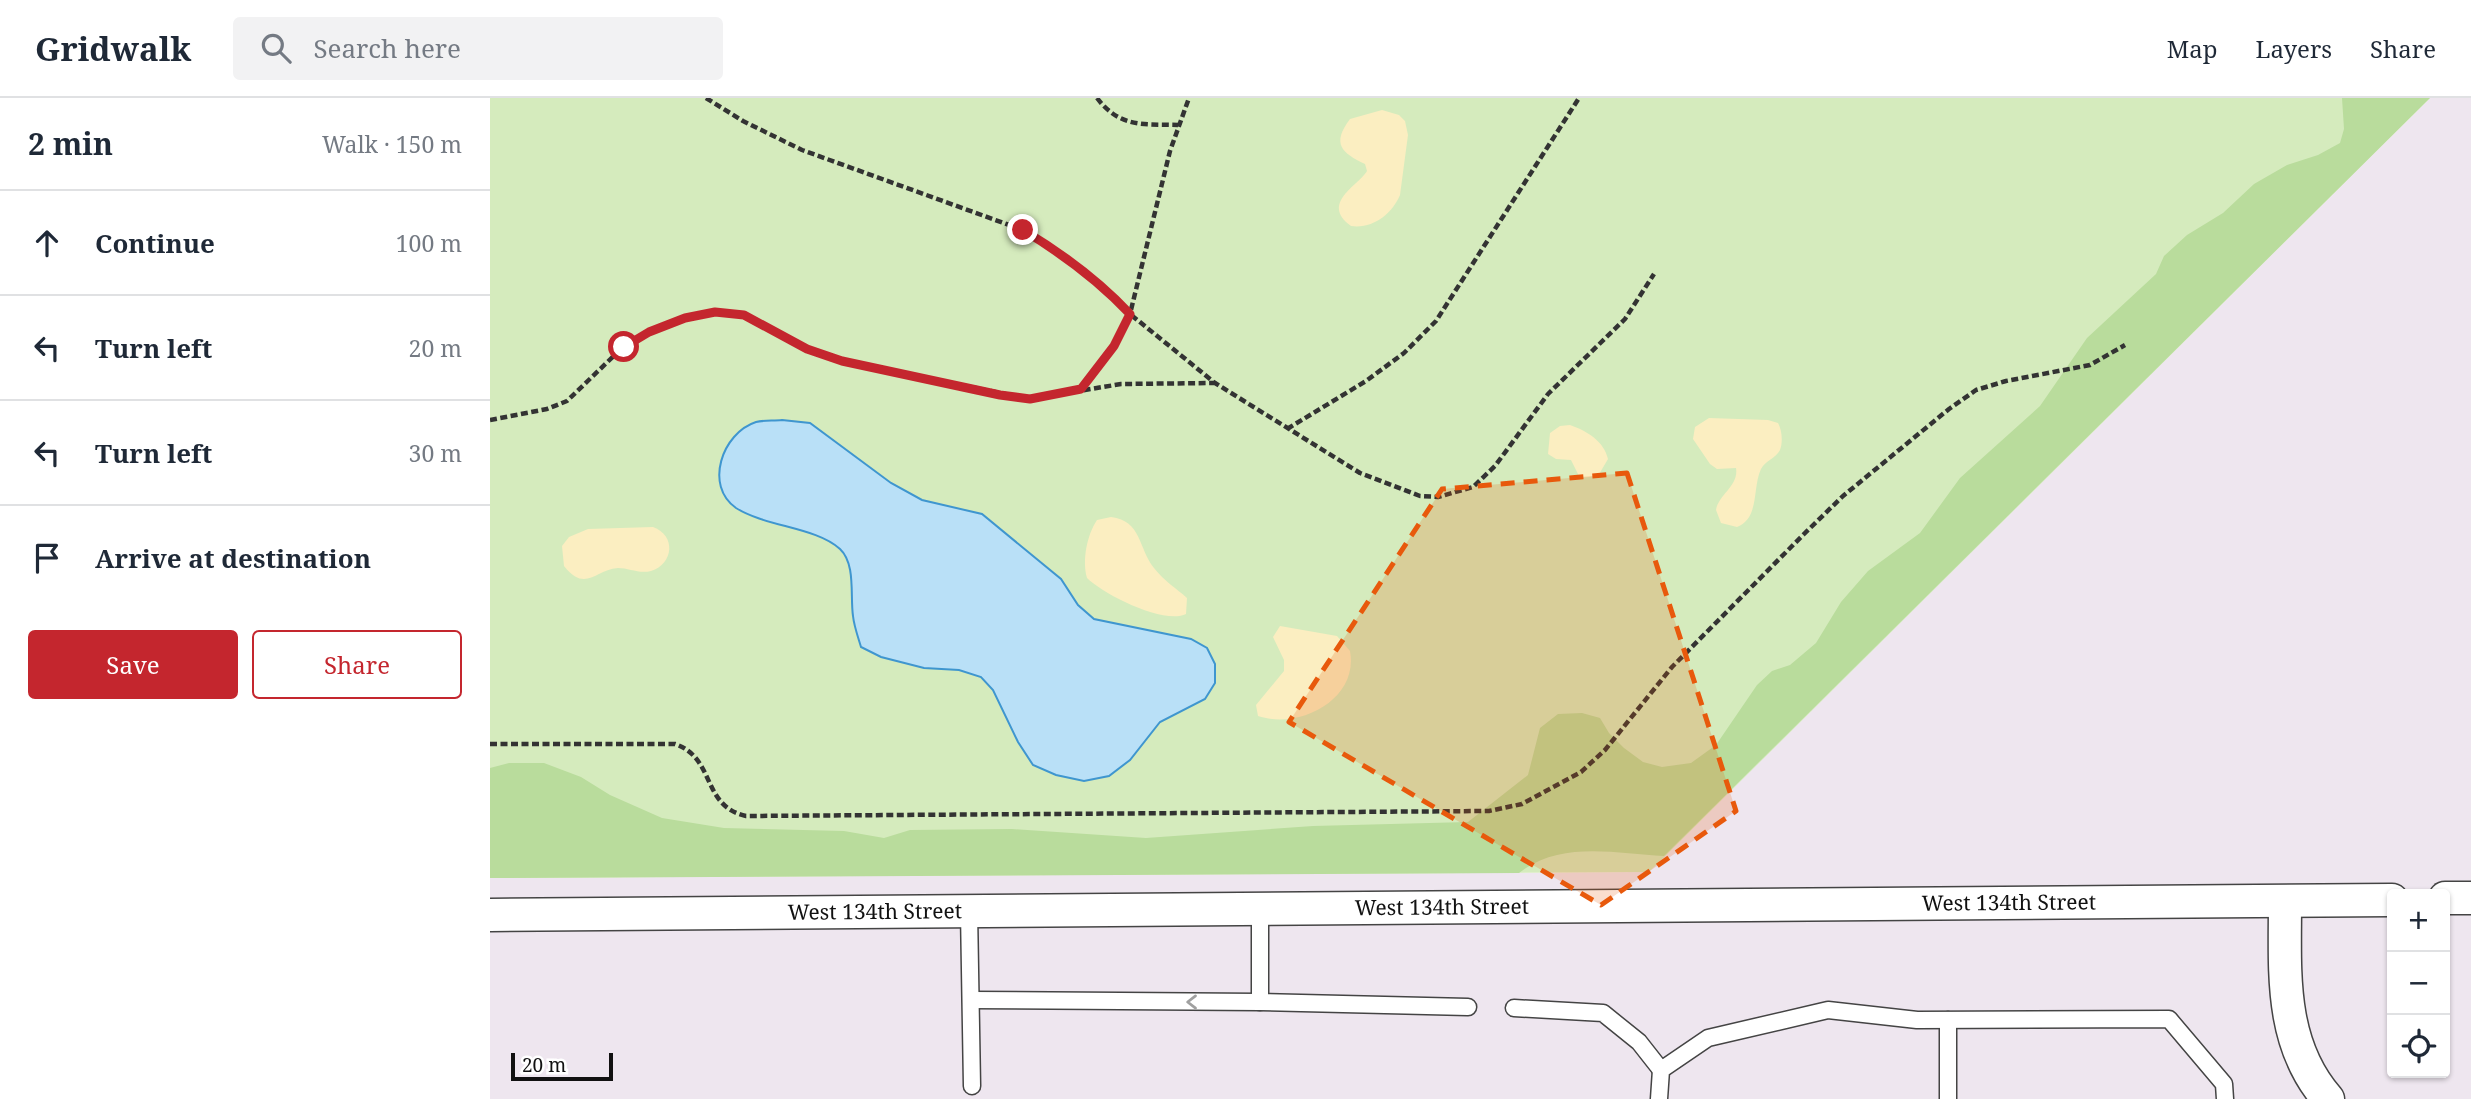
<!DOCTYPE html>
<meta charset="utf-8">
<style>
body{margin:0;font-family:"Noto Serif",serif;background:#f2f2f3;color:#1f2937}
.controls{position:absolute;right:21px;bottom:21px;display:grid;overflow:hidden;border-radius:7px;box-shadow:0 2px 5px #0004}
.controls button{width:63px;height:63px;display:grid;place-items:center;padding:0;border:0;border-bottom:2px solid #e0e1e3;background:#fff;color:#1f2937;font:35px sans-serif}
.scale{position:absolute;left:21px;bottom:18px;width:102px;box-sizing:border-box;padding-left:7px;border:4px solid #111;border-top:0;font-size:19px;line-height:24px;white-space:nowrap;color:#111;-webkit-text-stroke:5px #fff;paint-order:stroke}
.stop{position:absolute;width:21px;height:21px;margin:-16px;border:5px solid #c4262e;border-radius:50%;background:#fff}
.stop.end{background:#c4262e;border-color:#fff;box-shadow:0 2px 7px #0008}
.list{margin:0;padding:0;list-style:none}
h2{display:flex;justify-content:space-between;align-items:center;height:91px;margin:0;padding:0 28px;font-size:30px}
h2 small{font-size:23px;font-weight:400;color:#747a83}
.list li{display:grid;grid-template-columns:46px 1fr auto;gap:21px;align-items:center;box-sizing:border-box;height:105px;padding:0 28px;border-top:2px solid #e0e1e3}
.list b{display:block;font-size:26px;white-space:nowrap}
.list em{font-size:23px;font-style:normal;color:#747a83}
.actions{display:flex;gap:14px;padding:21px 28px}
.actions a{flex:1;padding:16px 0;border:2px solid #c4262e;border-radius:7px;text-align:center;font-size:24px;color:#c4262e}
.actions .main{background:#c4262e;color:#fff}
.icon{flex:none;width:38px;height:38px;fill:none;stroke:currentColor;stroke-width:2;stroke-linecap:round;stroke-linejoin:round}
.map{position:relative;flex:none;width:1981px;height:1001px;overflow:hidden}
header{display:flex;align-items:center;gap:42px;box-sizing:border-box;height:98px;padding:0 35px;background:#fff;border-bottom:2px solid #e0e1e3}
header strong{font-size:33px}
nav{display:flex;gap:38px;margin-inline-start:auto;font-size:24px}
.search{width:490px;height:63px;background:#f2f2f3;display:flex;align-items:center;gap:18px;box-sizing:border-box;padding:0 24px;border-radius:7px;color:#747a83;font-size:26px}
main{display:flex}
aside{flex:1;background:#fff}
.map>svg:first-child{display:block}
.industrial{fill:#eee6ef;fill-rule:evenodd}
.green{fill:#d5ebbd}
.forest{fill:#b9dc9c}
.sand{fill:#fbeec1}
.water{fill:#b9e0f7;stroke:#3f96cf;stroke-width:2}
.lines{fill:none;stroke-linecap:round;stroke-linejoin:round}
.lane-casing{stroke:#444;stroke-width:19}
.street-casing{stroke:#444;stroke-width:35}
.path{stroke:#333;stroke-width:4.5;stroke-dasharray:7 3.5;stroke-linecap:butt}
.lane{stroke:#fff;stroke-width:16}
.street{stroke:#fff;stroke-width:32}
.oneway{stroke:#a0a0a0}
.route{stroke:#c4262e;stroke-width:9}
.marked{fill:#e8590c;fill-opacity:0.2;stroke:#e8590c;stroke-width:5;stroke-dasharray:14 9;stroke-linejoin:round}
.labels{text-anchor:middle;stroke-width:7;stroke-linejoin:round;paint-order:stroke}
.street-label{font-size:21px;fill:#111;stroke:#fff}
</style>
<header>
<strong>Gridwalk</strong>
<div class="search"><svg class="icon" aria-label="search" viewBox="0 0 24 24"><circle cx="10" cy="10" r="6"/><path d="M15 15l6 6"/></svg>Search here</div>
<nav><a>Map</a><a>Layers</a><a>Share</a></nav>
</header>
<main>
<aside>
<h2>2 min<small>Walk · 150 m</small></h2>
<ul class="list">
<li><svg class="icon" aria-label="ahead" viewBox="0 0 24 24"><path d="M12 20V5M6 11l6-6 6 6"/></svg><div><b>Continue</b></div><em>100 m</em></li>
<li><svg class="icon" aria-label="left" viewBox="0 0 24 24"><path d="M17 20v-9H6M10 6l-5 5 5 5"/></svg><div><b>Turn left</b></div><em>20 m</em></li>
<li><svg class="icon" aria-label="left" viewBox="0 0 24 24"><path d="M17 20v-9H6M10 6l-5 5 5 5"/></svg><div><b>Turn left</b></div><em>30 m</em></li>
<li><svg class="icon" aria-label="arrive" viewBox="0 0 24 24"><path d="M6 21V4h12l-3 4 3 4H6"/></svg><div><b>Arrive at destination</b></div></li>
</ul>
<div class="actions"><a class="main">Save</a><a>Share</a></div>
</aside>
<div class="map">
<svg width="1981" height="1001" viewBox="0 0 1981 1001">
<rect width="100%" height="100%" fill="#fffdf5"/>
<path class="industrial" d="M1940 0H1981V1001H0V780L1158 774ZM1902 796H1955V975H1902Z"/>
<polygon class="green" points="0,0 1940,0 1159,774 0,780"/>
<path class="forest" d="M1852 0H1940L1174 758C1126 756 1071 742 1029 775L0 780V670L19 665H54L91 679 120 697 172 720 234 730 354 733 394 740 420 732 522 731 656 740 823 728 978 724 1038 677 1050 630 1068 616 1092 615 1110 620 1119 635 1134 650 1153 664 1172 669 1201 665 1226 647 1267 587 1282 573 1300 567 1326 545 1351 504 1378 473 1430 435 1470 380 1550 308 1597 240 1666 176 1674 158 1697 137 1733 115 1764 86 1797 67 1828 57 1850 45 1854 31Z"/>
<g class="sand">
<path d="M892 12 909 17 915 23 918 37 910 97C902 116 883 131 861 128 830 105 868 88 877 73L875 66C852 55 841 46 860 21Z"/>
<path d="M1219 320 1278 322 1288 325C1292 332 1293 344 1290 352 1286 360 1275 363 1271 371 1262 390 1270 420 1247 429L1231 425 1226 412C1229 396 1249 388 1246 370L1227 371 1220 366 1203 341 1205 329Z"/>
<path d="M1080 327C1097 333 1114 343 1118 361L1108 378 1090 380 1081 362 1066 361 1058 356 1060 335 1070 328Z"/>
<path d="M621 419C652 423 648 450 664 470 674 483 686 490 697 500L696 516C674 527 613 496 597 480 592 462 597 437 607 422Z"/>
<path d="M163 429C186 437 184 466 161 473 149 476 139 470 128 470 104 472 96 495 74 468L72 448 79 439 98 431Z"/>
<path d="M790 528 847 538 860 553C869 601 810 632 768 618L766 607 794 573V562L783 539Z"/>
</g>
<path class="water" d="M292 322 320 325 401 385 432 402 492 416 571 481 588 507 604 521 701 541 717 550 725 566V585L715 601 670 624 640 662 619 678 594 683 566 677 543 667 528 644 503 592 491 579 469 572 434 570 391 559 371 549C368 539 364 528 363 518 360 498 366 466 350 451 326 429 276 429 246 410 214 388 232 335 266 324 273 322 284 323 292 322Z"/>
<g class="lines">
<defs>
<g id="lane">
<polyline points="770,812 770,904 978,909"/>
<polyline points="479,813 482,988"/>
<polyline points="481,902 770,904"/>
<polyline points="1024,910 1113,915 1149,944 1171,972"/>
<polyline points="1458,922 1458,1001"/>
<polyline points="1169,1001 1171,972 1218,940 1338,912 1427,922 1679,921 1734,986 1735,1001"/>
</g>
<g id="street">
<polyline points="1955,800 1981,800"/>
<path d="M1795 804C1795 874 1789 945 1838 1001"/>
<path id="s1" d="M0 817 1902 802"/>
</g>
</defs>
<use href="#lane" class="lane-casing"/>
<use href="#street" class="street-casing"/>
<g class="path">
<polyline points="216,0 253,23 312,52 533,132 571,155 615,190 640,216 725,285 870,375 930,398 948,399 983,389 1005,368 1058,296 1135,221 1164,176"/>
<path d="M607 0C630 30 653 26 688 27"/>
<polyline points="591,291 624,248 640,216 680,53 699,0"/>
<polyline points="0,322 57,311 77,303 133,249 159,234 195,220 225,214 254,217 317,251 352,263 540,301 631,286 724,285"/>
<polyline points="797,331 876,283 914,255 946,223 1089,0"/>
<path d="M0 646H185C226 660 211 708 256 718L999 713 1032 706 1091 674 1115 652 1182 569 1314 436 1353 398 1459 311 1486 292 1516 283 1600 267 1635 247"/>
</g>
<use href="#lane" class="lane"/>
<use href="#street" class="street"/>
</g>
<defs><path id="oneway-chevron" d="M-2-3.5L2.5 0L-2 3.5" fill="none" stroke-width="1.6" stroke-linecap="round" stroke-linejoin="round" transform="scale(1.75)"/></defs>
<use class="oneway" href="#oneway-chevron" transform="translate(702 904) rotate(-180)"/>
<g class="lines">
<path class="route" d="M134 249 159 234 195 220 225 214 254 217 317 251 352 263 510 297 540 301 591 291 624 248 640 216C608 182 573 156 533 132"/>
</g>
<path class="marked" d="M1137 375 1246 713 1111 807 799 624 952 391Z"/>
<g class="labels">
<g class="street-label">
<text dy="7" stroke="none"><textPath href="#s1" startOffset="1519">West 134th Street</textPath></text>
<text dy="7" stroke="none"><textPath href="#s1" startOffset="952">West 134th Street</textPath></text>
<text dy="7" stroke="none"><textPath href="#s1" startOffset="385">West 134th Street</textPath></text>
</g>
</g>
</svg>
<div class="controls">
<button>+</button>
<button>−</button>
<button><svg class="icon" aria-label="locate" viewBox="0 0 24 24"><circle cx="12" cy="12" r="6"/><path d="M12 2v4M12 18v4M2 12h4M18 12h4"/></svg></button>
</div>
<div class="scale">20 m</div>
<div class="stop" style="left:134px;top:249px"></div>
<div class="stop end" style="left:533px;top:132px"></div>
</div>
</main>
